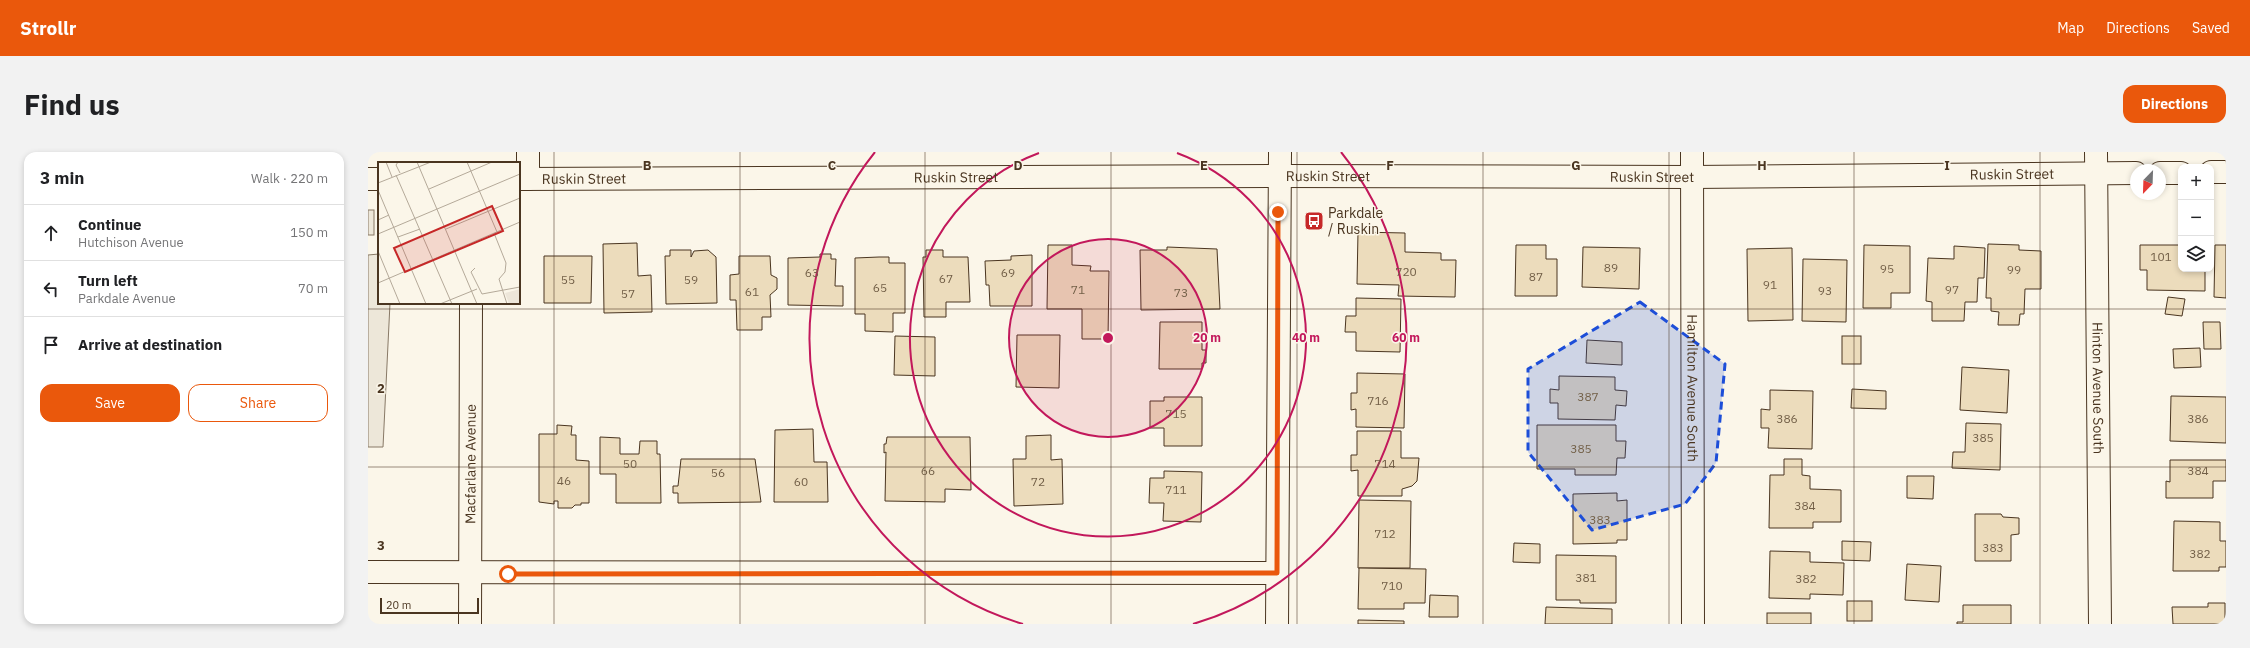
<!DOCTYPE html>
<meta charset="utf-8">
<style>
body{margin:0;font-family:"IBM Plex Sans",sans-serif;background:#f2f2f2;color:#202124}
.controls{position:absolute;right:12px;top:12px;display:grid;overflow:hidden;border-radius:8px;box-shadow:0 2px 6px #0003}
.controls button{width:36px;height:36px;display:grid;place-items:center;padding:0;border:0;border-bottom:1px solid #e0e0e0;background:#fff;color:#202124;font:20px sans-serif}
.compass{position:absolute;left:1762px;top:12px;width:36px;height:36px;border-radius:50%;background:#fff;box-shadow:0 2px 6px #0003;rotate:203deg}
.scale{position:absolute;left:12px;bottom:10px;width:99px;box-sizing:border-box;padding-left:4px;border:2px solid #4a3520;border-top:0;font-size:11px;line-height:14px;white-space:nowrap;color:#4a3520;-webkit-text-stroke:3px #fbf6e9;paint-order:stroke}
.stop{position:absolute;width:12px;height:12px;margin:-9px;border:3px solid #ea580c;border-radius:50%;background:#fff}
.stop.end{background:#ea580c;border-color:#fff;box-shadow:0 1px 4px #0008}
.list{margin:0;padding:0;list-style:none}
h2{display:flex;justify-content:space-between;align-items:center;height:52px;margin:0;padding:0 16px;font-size:17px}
h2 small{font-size:13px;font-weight:400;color:#757577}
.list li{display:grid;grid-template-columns:26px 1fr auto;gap:12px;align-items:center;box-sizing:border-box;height:56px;padding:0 16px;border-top:1px solid #e0e0e0}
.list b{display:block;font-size:15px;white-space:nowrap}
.list p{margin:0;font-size:13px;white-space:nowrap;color:#757577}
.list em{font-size:13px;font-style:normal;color:#757577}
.actions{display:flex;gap:8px;padding:12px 16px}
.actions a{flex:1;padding:9px 0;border:1px solid #ea580c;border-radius:12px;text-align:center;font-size:14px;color:#ea580c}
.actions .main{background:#ea580c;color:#fff}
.icon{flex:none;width:22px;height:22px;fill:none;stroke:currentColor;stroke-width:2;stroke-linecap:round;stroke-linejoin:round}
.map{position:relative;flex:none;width:1858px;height:472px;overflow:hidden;border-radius:12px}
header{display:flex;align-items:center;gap:24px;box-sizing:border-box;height:56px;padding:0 20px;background:#ea580c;color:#fff}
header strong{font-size:19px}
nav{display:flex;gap:22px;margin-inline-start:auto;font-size:14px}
.intro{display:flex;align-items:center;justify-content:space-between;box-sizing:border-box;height:96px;padding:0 24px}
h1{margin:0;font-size:28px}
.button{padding:10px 18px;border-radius:12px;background:#ea580c;color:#fff;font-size:14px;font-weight:700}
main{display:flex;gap:24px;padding:0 24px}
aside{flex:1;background:#fff;border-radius:12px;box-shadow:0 2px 6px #0003}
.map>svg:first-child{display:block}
.parking{fill:#ede7d9;stroke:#887966}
.building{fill:#ecdcbc;stroke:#4a3520}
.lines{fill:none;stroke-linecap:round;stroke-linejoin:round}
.minor-casing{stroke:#4a3520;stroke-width:24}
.major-casing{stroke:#4a3520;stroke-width:24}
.minor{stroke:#fbf6e9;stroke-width:22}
.major{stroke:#fbf6e9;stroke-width:22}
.route{stroke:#ea580c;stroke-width:5}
.marked{fill:#1d4ed8;fill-opacity:0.2;stroke:#1d4ed8;stroke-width:3;stroke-dasharray:8 5;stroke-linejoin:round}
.grid{fill:none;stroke:#4a3520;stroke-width:1;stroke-opacity:0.55}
.ring{fill:none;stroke:#c2185b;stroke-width:2}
.labels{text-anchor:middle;stroke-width:3;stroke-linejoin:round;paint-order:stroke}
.number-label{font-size:12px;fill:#725f47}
.street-label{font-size:14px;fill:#4a3520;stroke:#fbf6e9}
.poi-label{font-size:14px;fill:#4a3520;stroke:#fbf6e9;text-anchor:start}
.inset-road{fill:none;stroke:#b4a999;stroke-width:1}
.view{fill:#c62828;fill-opacity:0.15;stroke:#c62828;stroke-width:2}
.inset-edge{fill:none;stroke:#4a3520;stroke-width:2}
.grid-label{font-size:13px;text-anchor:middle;font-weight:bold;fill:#4a3520;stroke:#fbf6e9;stroke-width:3;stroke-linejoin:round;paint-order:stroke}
.centre{fill:#c2185b;stroke:#fbf6e9;stroke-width:2}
.ring-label{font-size:12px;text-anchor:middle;font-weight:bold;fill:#c2185b;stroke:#fbf6e9;stroke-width:3;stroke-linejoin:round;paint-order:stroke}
</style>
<header>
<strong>Strollr</strong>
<nav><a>Map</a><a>Directions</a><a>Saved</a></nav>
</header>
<div class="intro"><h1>Find us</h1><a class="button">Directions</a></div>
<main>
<aside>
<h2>3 min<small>Walk · 220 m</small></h2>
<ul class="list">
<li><svg class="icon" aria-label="ahead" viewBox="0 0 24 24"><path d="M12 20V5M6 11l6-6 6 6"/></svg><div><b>Continue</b><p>Hutchison Avenue</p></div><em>150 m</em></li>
<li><svg class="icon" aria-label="left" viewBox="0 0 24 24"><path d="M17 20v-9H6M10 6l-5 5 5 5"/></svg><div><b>Turn left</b><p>Parkdale Avenue</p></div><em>70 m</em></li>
<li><svg class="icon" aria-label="arrive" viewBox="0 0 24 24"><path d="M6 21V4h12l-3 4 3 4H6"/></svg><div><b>Arrive at destination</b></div></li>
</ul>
<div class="actions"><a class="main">Save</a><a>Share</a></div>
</aside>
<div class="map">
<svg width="1858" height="472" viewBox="0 0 1858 472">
<rect width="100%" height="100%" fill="#fbf6e9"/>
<g class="parking">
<rect x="0" y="58" width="6" height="25"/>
<polygon points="11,102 11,151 22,151 15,295 0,295 0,103"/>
</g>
<g class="building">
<polygon points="990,80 1037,81 1037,100 1073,101 1073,108 1088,108 1087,145 1030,144 1031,133 989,132"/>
<polygon points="269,91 270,124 283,123 284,160 236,161 235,92"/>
<polygon points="1620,92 1651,93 1651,98 1673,99 1673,137 1657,137 1656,162 1652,162 1651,173 1630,173 1631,160 1623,159 1623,146 1618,146"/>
<polygon points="680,93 704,93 704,113 723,114 722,119 741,119 740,187 714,187 714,157 679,157"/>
<polygon points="1148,93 1178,93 1178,107 1189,107 1189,144 1147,144"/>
<polygon points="1496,93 1542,94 1542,141 1523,141 1523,156 1495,156"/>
<polygon points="1772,93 1813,93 1813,117 1837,117 1837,139 1779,138 1779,118 1772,118"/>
<polygon points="1847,93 1858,93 1858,146 1846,145"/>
<polygon points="1586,94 1617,96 1616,126 1610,126 1609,150 1597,150 1596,169 1564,169 1564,150 1558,149 1560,106 1586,107"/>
<polygon points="799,95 849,97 852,157 773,158 772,98 799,98"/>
<polygon points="1215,95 1272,96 1271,137 1214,135"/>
<polygon points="1424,96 1425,168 1380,169 1379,97"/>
<polygon points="302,98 323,98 323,105 326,99 340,98 348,105 349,151 298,152 297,104 302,104"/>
<polygon points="558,98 575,98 575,105 600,105 602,150 578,150 578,165 556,165 555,105 558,105"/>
<polygon points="452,102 463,102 463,107 468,107 467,134 475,134 475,154 420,153 420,106 452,105"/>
<polygon points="664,103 664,154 622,154 621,133 618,133 617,109 643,108 643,104"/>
<polygon points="176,104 224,104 223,151 176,151"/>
<polygon points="371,104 402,104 403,123 409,126 409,137 402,143 403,165 394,165 394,178 369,178 368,148 362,148 362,123 371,122"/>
<polygon points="511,105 521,105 521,111 537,111 537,161 525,161 525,180 497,179 497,162 487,162 487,106"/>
<polygon points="1435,107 1479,108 1478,170 1434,169"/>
<polygon points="1800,145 1817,147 1814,164 1797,162"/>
<polygon points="988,146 1033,147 1032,200 988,199 988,180 977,180 978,164 988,164"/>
<polygon points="792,170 834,170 834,198 838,198 838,211 834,211 834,217 791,217"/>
<polygon points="1835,170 1852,170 1853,197 1836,197"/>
<polygon points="649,183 692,183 691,236 648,235"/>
<polygon points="527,184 567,185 567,224 526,223"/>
<rect x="1474" y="184" width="19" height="28"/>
<polygon points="1219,188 1254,190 1254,213 1218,211"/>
<polygon points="1832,196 1833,215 1806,216 1805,197"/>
<polygon points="1594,215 1641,218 1639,261 1592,258"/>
<polygon points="989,221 1037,222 1036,276 988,275 988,257 983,258 983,241 989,241"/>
<polygon points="1191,224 1247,225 1247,238 1259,239 1258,254 1248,253 1247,268 1190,267 1190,251 1182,251 1182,237 1191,238"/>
<polygon points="1484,237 1518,239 1518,257 1483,256"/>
<polygon points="1402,238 1445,239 1444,297 1400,296 1401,276 1393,276 1393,257 1402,258"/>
<polygon points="1803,244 1858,245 1858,291 1802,289"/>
<polygon points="796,245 834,245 834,294 796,294 796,276 782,276 782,249 796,249"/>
<polygon points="1598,271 1633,272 1632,318 1584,316 1585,300 1597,300"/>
<polygon points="189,273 204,274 203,283 208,283 208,308 221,309 221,351 213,351 213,353 207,353 204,356 190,356 190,349 186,349 186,352 171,350 171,282 189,282"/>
<polygon points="1169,273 1248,273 1248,289 1258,289 1257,306 1249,306 1248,323 1207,323 1207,317 1169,317"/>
<polygon points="445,277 446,310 459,310 460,350 406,350 407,278"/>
<polygon points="989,279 1033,279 1033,306 1051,306 1049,329 1044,334 1034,337 1034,344 990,344 990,318 983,319 983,303 989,303"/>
<polygon points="683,283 683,308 694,307 695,352 646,354 645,307 658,307 658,284"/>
<polygon points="232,285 252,286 252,302 271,302 272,289 289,289 289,302 292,302 293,351 248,351 248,322 232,322"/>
<polygon points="519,285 602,285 603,338 577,337 577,350 517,349 518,300 516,301 516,292 518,292"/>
<polygon points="313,307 387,307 393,350 310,351 310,341 305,341 305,334 310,334"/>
<polygon points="1416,307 1434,307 1434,323 1442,324 1442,337 1473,338 1473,370 1445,370 1445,376 1401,376 1402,323 1416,323"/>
<polygon points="1802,308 1858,308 1858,329 1845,329 1845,346 1798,346 1798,329 1802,330"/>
<polygon points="796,319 834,320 833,370 795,369 796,351 781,351 782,326 796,326"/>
<polygon points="1539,324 1566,324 1565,347 1539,346"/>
<polygon points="1249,341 1249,349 1259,348 1259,388 1249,388 1249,391 1205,392 1205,342"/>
<polygon points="991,348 1043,349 1042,416 990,416"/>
<polygon points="1607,362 1633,362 1635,365 1651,366 1651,382 1643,383 1643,409 1607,409"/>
<polygon points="1806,369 1852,370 1852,389 1858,389 1858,415 1851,415 1851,419 1805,419"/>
<polygon points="1474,389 1503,390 1502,409 1474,408"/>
<polygon points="1146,391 1172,392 1172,411 1145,410"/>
<polygon points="1402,399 1442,400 1442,410 1476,411 1475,443 1442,442 1442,447 1401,446"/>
<polygon points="1188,403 1248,404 1248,451 1212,451 1212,448 1188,448"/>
<polygon points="1539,412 1573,414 1571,450 1537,448"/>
<polygon points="991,416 1058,417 1057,451 1036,451 1036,457 990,457"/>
<polygon points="1062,443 1090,444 1090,465 1061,465"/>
<rect x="1479" y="449" width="25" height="20"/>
<polygon points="1840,451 1857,451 1857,472 1805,472 1804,455 1840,455"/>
<polygon points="1595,453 1643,453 1643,472 1589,472 1589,470 1595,470"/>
<polygon points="1178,455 1244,457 1244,472 1177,472"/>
<rect x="1399" y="461" width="44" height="11"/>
<polygon points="990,468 1036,469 1036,472 990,472"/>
</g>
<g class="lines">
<defs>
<g id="minor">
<path id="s1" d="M1324 0 1325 472"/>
<path id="s2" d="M1728 0 1732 472"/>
<polyline points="1843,20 1858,20"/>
<polyline points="1792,21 1813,21"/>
<polyline points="0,27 11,27"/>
<path id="s3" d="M151 27 911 24 1324 25 1768 21"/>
<polyline points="160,27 160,0"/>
<polyline points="0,420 909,421"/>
<path id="s4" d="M102 472 103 151"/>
</g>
<polyline id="major" points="909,472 912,0"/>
</defs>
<use href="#minor" class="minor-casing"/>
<use href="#major" class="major-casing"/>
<use href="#minor" class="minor"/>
<use href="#major" class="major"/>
</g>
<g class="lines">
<polyline class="route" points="140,422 909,421 910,60"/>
</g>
<path class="marked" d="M1272 150 1357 212 1348 311 1317 352 1224 378 1160 300V217Z"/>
<path class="grid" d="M186 0V472M372 0V472M557 0V472M743 0V472M929 0V472M1115 0V472M1301 0V472M1486 0V472M1672 0V472M0 157H1858M0 315H1858"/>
<circle cx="740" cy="186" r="99" fill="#c2185b" fill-opacity=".12"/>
<g class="ring">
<circle cx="740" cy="186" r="99"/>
<path d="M809 1A198 198 0 1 1 671 1"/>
<path d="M655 472A298 298 0 0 1 507 0M973 0A298 298 0 0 1 825 472"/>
</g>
<defs>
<symbol id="bus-square" viewBox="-11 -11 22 22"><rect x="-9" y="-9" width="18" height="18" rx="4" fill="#c62828" stroke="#fbf6e9"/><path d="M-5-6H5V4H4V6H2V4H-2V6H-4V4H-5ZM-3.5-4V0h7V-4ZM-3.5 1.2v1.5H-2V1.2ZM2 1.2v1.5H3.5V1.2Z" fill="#fff"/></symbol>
</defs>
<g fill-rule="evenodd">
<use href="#bus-square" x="935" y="58" width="22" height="22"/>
</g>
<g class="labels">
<g class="number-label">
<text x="1793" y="109">101</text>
<text x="1243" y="120">89</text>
<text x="1519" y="121">95</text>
<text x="1646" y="122">99</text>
<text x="1038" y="124">720</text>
<text x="444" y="125">63</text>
<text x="640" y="125">69</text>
<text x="1168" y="129">87</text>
<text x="578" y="131">67</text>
<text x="200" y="132">55</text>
<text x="323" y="132">59</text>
<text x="1402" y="137">91</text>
<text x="512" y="140">65</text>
<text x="710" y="142">71</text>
<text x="1584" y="142">97</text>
<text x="1457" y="143">93</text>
<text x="384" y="144">61</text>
<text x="813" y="145">73</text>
<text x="260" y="146">57</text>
<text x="1220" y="249">387</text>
<text x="1010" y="253">716</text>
<text x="808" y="266">715</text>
<text x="1419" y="271">386</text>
<text x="1830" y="271">386</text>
<text x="1615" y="290">385</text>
<text x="1213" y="301">385</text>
<text x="262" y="316">50</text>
<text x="1017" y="316">714</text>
<text x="560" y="323">66</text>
<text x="1830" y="323">384</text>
<text x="350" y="325">56</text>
<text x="196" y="333">46</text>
<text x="433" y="334">60</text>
<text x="670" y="334">72</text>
<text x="808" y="342">711</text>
<text x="1437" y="358">384</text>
<text x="1232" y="372">383</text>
<text x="1017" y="386">712</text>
<text x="1625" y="400">383</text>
<text x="1832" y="406">382</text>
<text x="1218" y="430">381</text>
<text x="1438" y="431">382</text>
<text x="1024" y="438">710</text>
</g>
<g class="street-label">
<text dy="5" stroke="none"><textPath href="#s3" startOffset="1493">Ruskin Street</textPath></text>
<text dy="5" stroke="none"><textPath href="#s3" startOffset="809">Ruskin Street</textPath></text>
<text dy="5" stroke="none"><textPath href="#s3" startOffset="437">Ruskin Street</textPath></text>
<text dy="5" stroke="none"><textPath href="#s3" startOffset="1133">Ruskin Street</textPath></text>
<text dy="5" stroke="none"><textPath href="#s3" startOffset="65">Ruskin Street</textPath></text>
<text dy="5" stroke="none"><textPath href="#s1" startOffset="236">Hamilton Avenue South</textPath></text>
<text dy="5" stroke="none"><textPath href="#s2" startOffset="236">Hinton Avenue South</textPath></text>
<text dy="5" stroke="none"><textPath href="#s4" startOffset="160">Macfarlane Avenue</textPath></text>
</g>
<g class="poi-label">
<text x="960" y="66">Parkdale<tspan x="960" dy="16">/ Ruskin</tspan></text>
</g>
</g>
<g transform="translate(10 10)">
<rect width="142" height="142" fill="#fbf6e9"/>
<path d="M142 127V142H131L127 131Z" fill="#ede6d9"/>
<path class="inset-road" d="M8 0 14 15M20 0 18 3 22 11M39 0 99 142M89 0 119 70M18 13 74 142M0 21 53 0M51 27 114 0M0 28 48 142M0 58 11 53M68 67 142 36M116 71 128 101 127 110 121 117 129 142M0 72 142 12M20 75 42 67M0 89 22 142M97 106 93 110 104 132 142 125M0 121 142 60M62 142 99 127"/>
<path class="view" d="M114 44 125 69 27 110 16 86Z"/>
<rect width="142" height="142" class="inset-edge"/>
</g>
<g class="grid-label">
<text x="279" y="18">B</text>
<text x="464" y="18">C</text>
<text x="650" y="18">D</text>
<text x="836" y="18">E</text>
<text x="1022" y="18">F</text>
<text x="1208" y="18">G</text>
<text x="1394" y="18">H</text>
<text x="1579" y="18">I</text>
<text x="13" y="241">2</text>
<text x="13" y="398">3</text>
</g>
<circle cx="740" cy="186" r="6" class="centre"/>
<g class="ring-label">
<text x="839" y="190">20 m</text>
<text x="938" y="190">40 m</text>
<text x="1038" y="190">60 m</text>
</g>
</svg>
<div class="controls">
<button>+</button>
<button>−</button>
<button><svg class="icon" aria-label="layers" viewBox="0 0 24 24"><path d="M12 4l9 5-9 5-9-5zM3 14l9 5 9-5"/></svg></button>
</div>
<svg class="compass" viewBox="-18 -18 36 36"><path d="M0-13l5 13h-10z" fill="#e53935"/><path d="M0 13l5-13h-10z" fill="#757577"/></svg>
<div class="scale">20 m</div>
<div class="stop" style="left:140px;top:422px"></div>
<div class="stop end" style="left:910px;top:60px"></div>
</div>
</main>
